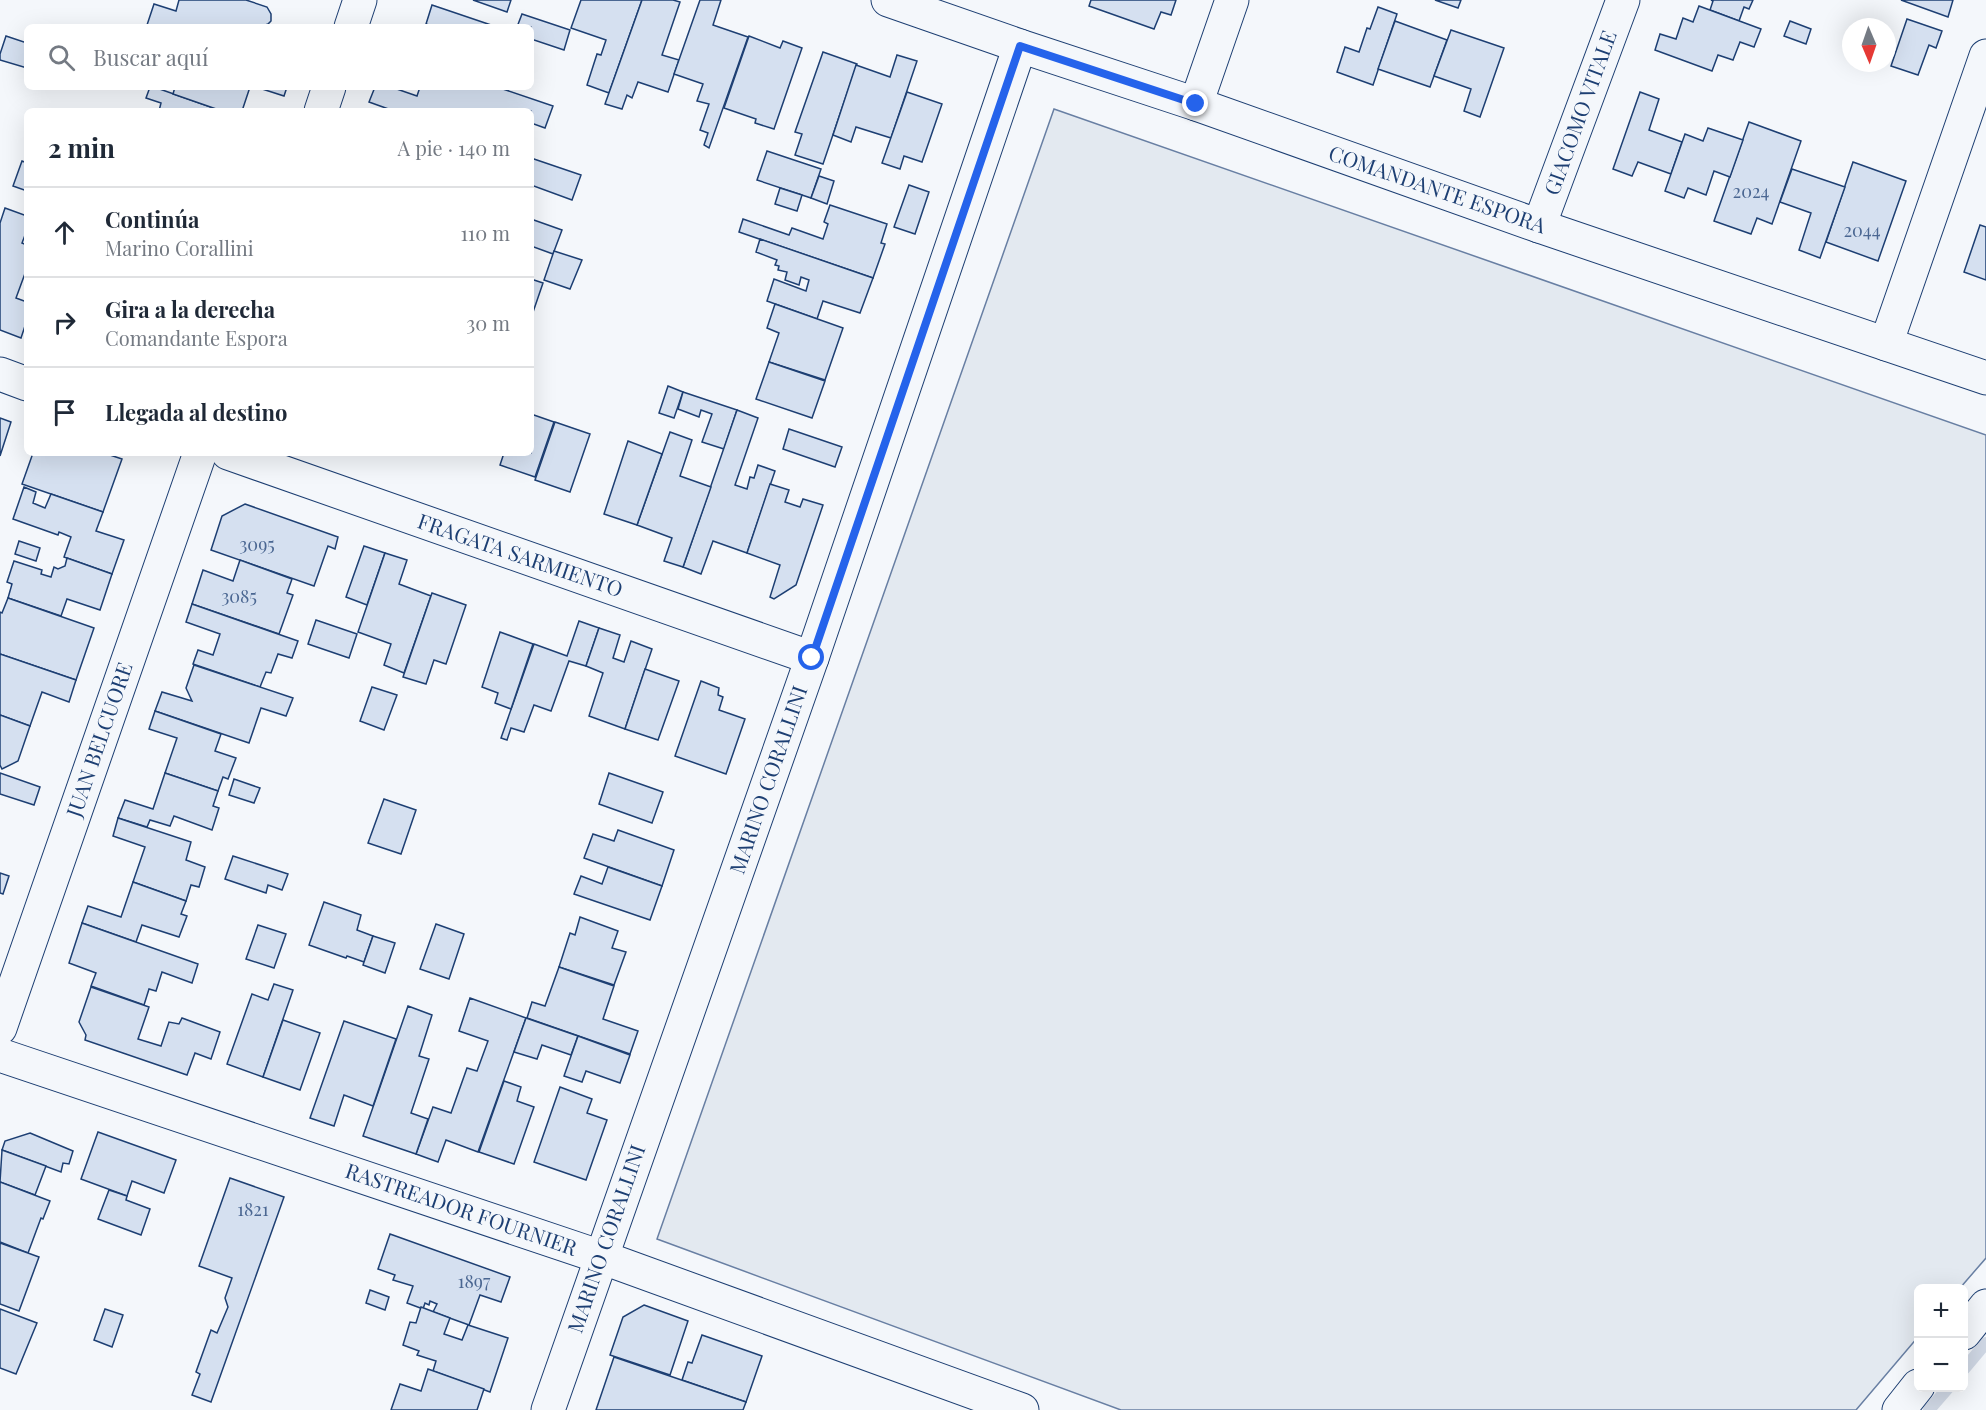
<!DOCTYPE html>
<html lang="es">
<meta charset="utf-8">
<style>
body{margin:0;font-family:"Playfair Display",serif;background:#f2f2f3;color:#1f2937}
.controls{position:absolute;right:18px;bottom:18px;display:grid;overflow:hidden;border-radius:9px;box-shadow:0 6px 24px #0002}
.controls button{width:54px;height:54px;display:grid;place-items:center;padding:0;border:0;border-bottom:2px solid #e0e1e3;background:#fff;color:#1f2937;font:30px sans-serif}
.compass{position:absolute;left:1842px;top:18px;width:54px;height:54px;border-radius:50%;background:#fff;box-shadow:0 6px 24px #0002;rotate:178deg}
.stop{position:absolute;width:18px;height:18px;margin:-14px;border:4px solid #2563eb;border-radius:50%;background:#fff}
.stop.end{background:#2563eb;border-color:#fff;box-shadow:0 2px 6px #0008}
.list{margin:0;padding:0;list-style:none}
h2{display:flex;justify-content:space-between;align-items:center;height:78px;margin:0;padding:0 24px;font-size:26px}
h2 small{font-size:20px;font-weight:400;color:#747a83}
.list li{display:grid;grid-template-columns:39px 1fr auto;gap:18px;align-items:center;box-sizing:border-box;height:90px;padding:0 24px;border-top:2px solid #e0e1e3}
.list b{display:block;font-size:22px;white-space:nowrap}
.list p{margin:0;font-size:20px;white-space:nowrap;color:#747a83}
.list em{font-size:20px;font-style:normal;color:#747a83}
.icon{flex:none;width:33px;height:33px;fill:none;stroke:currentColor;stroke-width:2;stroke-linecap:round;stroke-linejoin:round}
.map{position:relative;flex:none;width:1986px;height:1410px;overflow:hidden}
.search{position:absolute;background:#fff;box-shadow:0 6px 24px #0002;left:24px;top:24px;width:510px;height:66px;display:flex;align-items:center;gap:15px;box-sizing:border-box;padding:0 21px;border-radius:9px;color:#747a83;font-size:22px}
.panel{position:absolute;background:#fff;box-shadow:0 6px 24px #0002;left:24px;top:108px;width:510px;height:348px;border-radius:9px}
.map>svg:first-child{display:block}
.green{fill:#e3e9f0;stroke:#687fa3;stroke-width:1.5}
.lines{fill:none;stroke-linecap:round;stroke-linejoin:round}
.stream{stroke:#cfd7e4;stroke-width:12}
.building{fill:#d5e0f0;stroke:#1d3f73;stroke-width:1.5}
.minor-casing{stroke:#1d3f73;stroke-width:35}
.minor{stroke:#f4f7fb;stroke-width:33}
.route{stroke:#2563eb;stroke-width:8}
.labels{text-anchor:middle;stroke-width:4.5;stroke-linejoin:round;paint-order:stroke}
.number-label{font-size:18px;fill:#4b6792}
.street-label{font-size:21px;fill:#1d3f73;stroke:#f4f7fb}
</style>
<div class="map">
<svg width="1986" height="1410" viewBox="0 0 1986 1410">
<rect width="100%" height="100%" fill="#f4f7fb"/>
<polygon class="green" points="1054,109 1986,435 1986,1258 1960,1288 1918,1288 1918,1337 1856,1410 1121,1410 657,1239"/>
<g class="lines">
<g class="stream">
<polyline points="1964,1369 1986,1343"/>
<polyline points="1929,1410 1948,1388"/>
</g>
</g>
<g class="building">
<polygon points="179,0 246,0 267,7 271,14 271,21 268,24 260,27 153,27 147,25 154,4 176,11"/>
<polygon points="473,0 511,0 507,12"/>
<polygon points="581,0 642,0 609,93 587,85 597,54 601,55 606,40 571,28"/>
<polygon points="642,0 673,0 680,2 662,55 679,60 668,92 638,82 632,98 627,95 622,109 605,104"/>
<polygon points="700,0 721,0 713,25 748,37 709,148 704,145 708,133 700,130 709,104 697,101 703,84 674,74"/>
<polygon points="1091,0 1176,0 1171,15 1161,12 1154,29 1089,6"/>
<polygon points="1435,0 1461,0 1458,8"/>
<polygon points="1711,0 1753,0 1749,9 1744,7 1739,21 1710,10 1713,1"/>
<polygon points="1901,0 1953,0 1948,17"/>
<polygon points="432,5 497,27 435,27 426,24"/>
<polygon points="1699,6 1761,29 1754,47 1740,42 1733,60 1718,55 1712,71 1655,50 1660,34 1676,39 1683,18 1693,22"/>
<polygon points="1378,7 1397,14 1373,85 1337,72 1345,47 1359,52 1367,28 1370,29"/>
<polygon points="522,14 570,30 564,50 531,39 531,27 517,27"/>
<polygon points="1907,19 1942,31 1936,48 1929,45 1918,75 1891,66"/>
<polygon points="1395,21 1447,40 1430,87 1378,69"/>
<polygon points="1790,21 1811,29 1806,44 1784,36"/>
<polygon points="1451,30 1504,48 1480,117 1464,111 1471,89 1434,76"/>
<polygon points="6,36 27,43 27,68 0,60 0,54"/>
<polygon points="749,36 780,48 783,41 802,48 774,129 755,123 756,119 724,108"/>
<polygon points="823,52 857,64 823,164 795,155 802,134 795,132"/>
<polygon points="897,55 917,61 891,138 856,127 851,142 833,135 856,65 890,77"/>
<polygon points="150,87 154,87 222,111 159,111 161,103 146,98"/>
<polygon points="175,87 250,87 242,111 222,111 173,94"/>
<polygon points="256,87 287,87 284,96"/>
<polygon points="375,87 391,87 417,96 420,87 497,87 553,106 545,128 531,123 531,111 394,111 369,102"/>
<polygon points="907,92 942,104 922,162 904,156 900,169 882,163"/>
<polygon points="1640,92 1659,99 1649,130 1682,142 1671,174 1638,162 1632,176 1613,169"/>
<polygon points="1749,122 1801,141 1772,224 1757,218 1751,234 1714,221"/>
<polygon points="1708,128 1743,140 1730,177 1714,171 1706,195 1688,188 1684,198 1665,191 1685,134 1703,141"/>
<polygon points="767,151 821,169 811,198 757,180"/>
<polygon points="531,158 581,175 572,200 531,185"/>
<polygon points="22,161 27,163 27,191 13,186"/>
<polygon points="1853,162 1906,181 1878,261 1826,242"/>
<polygon points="1792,169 1845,187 1820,258 1799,250 1811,213 1780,202"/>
<polygon points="819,176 834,181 827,204 811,198"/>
<polygon points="909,185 929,192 915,234 894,227"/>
<polygon points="780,188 802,195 797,211 775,204"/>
<polygon points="830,205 887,224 881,243 885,244 873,278 739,232 743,219 789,235 792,228 823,239 828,224 824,222"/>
<polygon points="5,208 27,216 27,230 22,243 27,245 27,268 16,298 27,302 27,320 21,338 0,330 0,223"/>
<polygon points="531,219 562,230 553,254 531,246"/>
<polygon points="1980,225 1986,227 1986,280 1964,272"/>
<polygon points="760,239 873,278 860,313 823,301 817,319 767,301 774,279 806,291 809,280 801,277 799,285 785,280 787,272 778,270 779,266 775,265 777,260 756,252"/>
<polygon points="554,251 582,260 570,289 544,280"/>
<polygon points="531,279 543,283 531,318"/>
<polygon points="775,304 843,328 825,380 769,362 779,333 767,328"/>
<polygon points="769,362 825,381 812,418 756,399"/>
<polygon points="668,386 683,392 674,418 659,413"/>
<polygon points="683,392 737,410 724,449 702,442 712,414 701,410 699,417 678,409"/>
<polygon points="737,410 758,418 735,485 747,489 750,477 754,478 758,465 775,471 747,553 713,541 701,574 683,567"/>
<polygon points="531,414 554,422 535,477 500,465 504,453 531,453"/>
<polygon points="0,418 11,422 0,456"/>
<polygon points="555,422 590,434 570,492 535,480"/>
<polygon points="789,429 842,447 835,467 783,449"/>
<polygon points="670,432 692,440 680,476 711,487 683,567 664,561 672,538 637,525"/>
<polygon points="628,441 662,454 637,525 604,514"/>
<polygon points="33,453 104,453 122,459 103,512 22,484"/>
<polygon points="770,484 789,490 785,502 800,507 803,499 823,505 796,585 774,599 770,597 780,565 747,553"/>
<polygon points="24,487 36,492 33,503 45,508 51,494 103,512 96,531 124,540 112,574 64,557 71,537 59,532 58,535 13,519"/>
<polygon points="245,504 338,537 335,549 328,546 314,586 211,550 222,516"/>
<polygon points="19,541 40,548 36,561 15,554"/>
<polygon points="364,546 385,553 367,605 346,597"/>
<polygon points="385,553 407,560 399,584 431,596 404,673 384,665 391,644 358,632"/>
<polygon points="67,558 112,574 100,610 67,599 61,616 8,598 12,584 7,582 14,561 42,570 41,574 51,577 54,567 58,569 65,566"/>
<polygon points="240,560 292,579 287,593 293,595 279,634 192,604 203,570 233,581"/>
<polygon points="432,593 466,605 446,664 434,660 426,684 403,677"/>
<polygon points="8,598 94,628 76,680 0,654 0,612 2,613"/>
<polygon points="192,604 298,641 292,658 278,654 271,673 266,672 260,687 193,664 198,650 213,655 220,634 186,622"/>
<polygon points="316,620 357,634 349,658 308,644"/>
<polygon points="579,621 599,628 586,666 569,661 551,711 534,705 524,732 511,728 507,740 501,738 534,644 567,656"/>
<polygon points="599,628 620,635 613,658 624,662 631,641 652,649 625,729 589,716 603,673 586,666"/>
<polygon points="500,632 533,644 511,709 495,703 498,693 482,687"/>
<polygon points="0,654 76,680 69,702 42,692 30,726 0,715"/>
<polygon points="194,665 293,698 286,716 261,708 249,743 155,711 162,692 192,701 186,688"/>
<polygon points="645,669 679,681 658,740 625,729"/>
<polygon points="701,681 719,688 718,695 723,697 719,710 745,719 726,774 675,756"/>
<polygon points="372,687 397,695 384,730 360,721"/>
<polygon points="155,711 221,734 215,751 236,758 228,779 223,777 218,791 165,773 177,738 149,729"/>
<polygon points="0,715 30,726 18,761 2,769 0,765"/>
<polygon points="0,773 40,787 34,805 0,794"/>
<polygon points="165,773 218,791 213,806 219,808 212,830 174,816 170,826 150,820 147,827 118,818 125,800 153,809"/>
<polygon points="609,773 663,792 652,823 599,804"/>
<polygon points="234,779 260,788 254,803 229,795"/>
<polygon points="384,799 416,810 401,854 368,843"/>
<polygon points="118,818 191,842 186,860 205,867 199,887 191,885 186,901 133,882 145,847 113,836"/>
<polygon points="618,830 674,850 662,886 584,858 593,834 614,841"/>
<polygon points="233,856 288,874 282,890 268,885 266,893 225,879"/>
<polygon points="608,867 662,886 650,920 574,894 581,876 602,884"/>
<polygon points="0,873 9,876 3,894 0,893"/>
<polygon points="133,882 186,901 181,914 187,916 179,937 142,925 136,942 82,923 88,906 121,917"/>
<polygon points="324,902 361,915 357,930 373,936 364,962 347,956 346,958 309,945"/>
<polygon points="580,917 618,931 612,948 626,952 614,985 559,967 570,933 575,935"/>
<polygon points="82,923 198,964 192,983 162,972 156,991 149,989 144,1005 91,986 96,973 69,963"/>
<polygon points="436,924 464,934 449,979 420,969"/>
<polygon points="258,925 286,934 274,968 246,959"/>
<polygon points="373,936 395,943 385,973 363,965"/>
<polygon points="559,967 614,986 603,1019 638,1031 630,1054 527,1018 532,1002 545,1006"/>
<polygon points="274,984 293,990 263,1077 227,1064 252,994 268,1000"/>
<polygon points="91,987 149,1007 138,1039 161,1046 169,1022 179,1024 182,1018 220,1032 211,1059 195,1053 187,1075 85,1040 86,1035 79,1022"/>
<polygon points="470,998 526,1018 478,1152 446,1140 438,1162 416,1154 433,1107 451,1113 467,1068 477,1071 488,1041 459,1031"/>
<polygon points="408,1006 432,1015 419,1056 429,1059 411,1113 428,1119 416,1154 363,1136"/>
<polygon points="526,1018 578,1036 571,1055 542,1045 537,1059 514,1052"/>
<polygon points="283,1020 320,1033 300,1090 263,1077"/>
<polygon points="344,1021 396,1039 373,1106 344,1095 334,1126 310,1118"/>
<polygon points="578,1036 630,1055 620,1083 586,1071 582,1082 564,1076"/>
<polygon points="504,1081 521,1087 517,1101 534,1107 514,1164 479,1152"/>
<polygon points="560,1087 592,1099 587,1113 607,1120 586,1180 534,1162"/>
<polygon points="98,1132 176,1160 164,1193 132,1181 127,1196 81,1179"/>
<polygon points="30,1133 73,1151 69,1164 63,1163 61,1172 2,1150 5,1141"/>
<polygon points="2,1150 46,1166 35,1195 0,1182"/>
<polygon points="230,1178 284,1197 211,1402 192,1395 200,1374 196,1372 211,1330 217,1333 228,1307 225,1298 232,1278 199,1266"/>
<polygon points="0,1182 50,1201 43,1219 41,1218 28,1253 0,1242"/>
<polygon points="109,1190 127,1196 126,1200 150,1209 141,1235 98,1219"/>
<polygon points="390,1234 510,1277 501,1302 480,1295 469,1325 433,1312 437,1304 430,1301 429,1305 425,1303 423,1309 407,1303 413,1286 393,1280 395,1275 378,1269"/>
<polygon points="0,1243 39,1257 19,1311 0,1304"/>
<polygon points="370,1290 389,1297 385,1310 366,1303"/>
<polygon points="644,1305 688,1321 670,1375 610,1355 623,1317"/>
<polygon points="421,1307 450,1318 444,1334 462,1340 468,1325 508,1338 490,1392 433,1371 436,1361 417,1355 419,1351 403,1345 410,1322 416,1323"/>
<polygon points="0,1309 37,1323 16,1374 0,1368"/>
<polygon points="105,1309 123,1315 112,1347 94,1340"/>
<polygon points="702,1335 762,1356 746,1402 682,1380 688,1362 692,1363"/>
<polygon points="614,1357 746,1402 743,1410 596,1410"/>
<polygon points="428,1369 484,1389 477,1410 391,1410 400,1384 421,1391"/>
</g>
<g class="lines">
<defs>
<g id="minor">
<polyline points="888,0 1020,46 1196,104 1539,226 1986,378"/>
<polyline points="351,27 360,0"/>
<polyline points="1196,104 1232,0"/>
<polyline points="321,111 329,87"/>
<polyline points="1539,226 1623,0"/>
<polyline points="1886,344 1986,56"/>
<polyline points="0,374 27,384"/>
<polyline points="228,453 812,658"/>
<polyline points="0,1028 200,453"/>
<polyline points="0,1055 601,1257 1022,1410"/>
<polyline points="1964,1333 1986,1306"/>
<polyline points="548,1410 812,658 1020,46"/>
<polyline points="1899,1410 1918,1386"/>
</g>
</defs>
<use href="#minor" class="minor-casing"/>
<use href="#minor" class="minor"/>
</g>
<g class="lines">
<polyline class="route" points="812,658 1020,46 1196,104"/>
</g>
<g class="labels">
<g class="number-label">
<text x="1751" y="198">2024</text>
<text x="1862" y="237">2044</text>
<text x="257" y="551">3095</text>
<text x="239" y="603">3085</text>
<text x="253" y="1216">1821</text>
<text x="474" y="1288">1897</text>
</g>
<g class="street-label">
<text transform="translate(1581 113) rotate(-70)" y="7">GIACOMO VITALE</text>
<text transform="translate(1437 190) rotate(19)" y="7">COMANDANTE ESPORA</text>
<text transform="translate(520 556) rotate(19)" y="7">FRAGATA SARMIENTO</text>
<text transform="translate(100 740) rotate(-71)" y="7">JUAN BELCUORE</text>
<text transform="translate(769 780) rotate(-71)" y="7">MARINO CORALLINI</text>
<text transform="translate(461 1210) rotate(19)" y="7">RASTREADOR FOURNIER</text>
<text transform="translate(607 1239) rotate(-71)" y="7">MARINO CORALLINI</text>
</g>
</g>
</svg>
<div class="controls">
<button>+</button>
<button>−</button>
</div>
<svg class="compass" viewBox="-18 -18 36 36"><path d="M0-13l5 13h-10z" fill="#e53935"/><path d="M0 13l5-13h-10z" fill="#747a83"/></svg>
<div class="stop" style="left:812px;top:658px"></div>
<div class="stop end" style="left:1196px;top:104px"></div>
<div class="search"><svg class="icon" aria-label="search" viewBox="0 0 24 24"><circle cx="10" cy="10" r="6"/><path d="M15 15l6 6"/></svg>Buscar aquí</div>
<section class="panel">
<h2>2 min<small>A pie · 140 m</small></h2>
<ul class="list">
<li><svg class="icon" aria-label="ahead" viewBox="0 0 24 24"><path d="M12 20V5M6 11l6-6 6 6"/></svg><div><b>Continúa</b><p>Marino Corallini</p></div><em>110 m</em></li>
<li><svg class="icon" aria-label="right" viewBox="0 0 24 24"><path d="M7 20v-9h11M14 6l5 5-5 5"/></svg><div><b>Gira a la derecha</b><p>Comandante Espora</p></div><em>30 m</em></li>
<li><svg class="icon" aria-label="arrive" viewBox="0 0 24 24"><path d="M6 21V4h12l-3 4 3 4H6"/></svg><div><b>Llegada al destino</b></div></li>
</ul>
</section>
</div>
